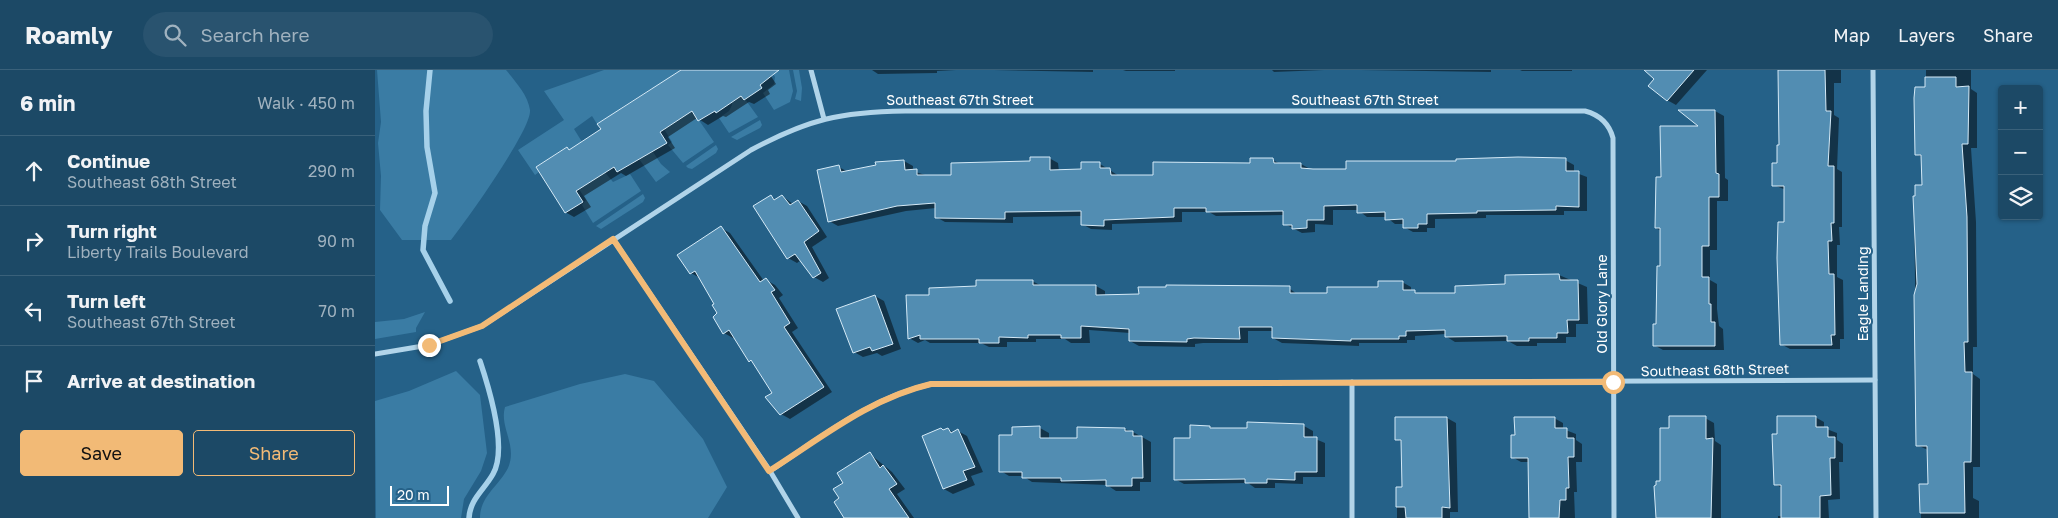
<!DOCTYPE html>
<meta charset="utf-8">
<style>
body{margin:0;font-family:"Golos Text",sans-serif;background:#29536f;color:#f1f3f6}
.controls{position:absolute;right:15px;top:15px;display:grid;overflow:hidden;border-radius:5px;box-shadow:0 1px 4px #0004}
.controls button{width:45px;height:45px;display:grid;place-items:center;padding:0;border:0;border-bottom:1px solid #3a617a;background:#1c4966;color:#f1f3f6;font:25px sans-serif}
.scale{position:absolute;left:15px;bottom:12px;width:59px;box-sizing:border-box;padding-left:5px;border:2px solid #fff;border-top:0;font-size:14px;line-height:18px;white-space:nowrap;color:#fff;-webkit-text-stroke:4px #256188;paint-order:stroke}
.stop{position:absolute;width:15px;height:15px;margin:-11px;border:4px solid #f2ba76;border-radius:50%;background:#fff}
.stop.end{background:#f2ba76;border-color:#fff;box-shadow:0 1px 5px #0008}
.list{margin:0;padding:0;list-style:none}
h2{display:flex;justify-content:space-between;align-items:center;height:65px;margin:0;padding:0 20px;font-size:21px}
h2 small{font-size:16px;font-weight:400;color:#a0b2bf}
.list li{display:grid;grid-template-columns:32px 1fr auto;gap:15px;align-items:center;box-sizing:border-box;height:70px;padding:0 20px;border-top:1px solid #3a617a}
.list b{display:block;font-size:19px;white-space:nowrap}
.list p{margin:0;font-size:16px;white-space:nowrap;color:#a0b2bf}
.list em{font-size:16px;font-style:normal;color:#a0b2bf}
.actions{display:flex;gap:10px;padding:15px 20px}
.actions a{flex:1;padding:11px 0;border:1px solid #f2ba76;border-radius:5px;text-align:center;font-size:18px;color:#f2ba76}
.actions .main{background:#f2ba76;color:#111}
.icon{flex:none;width:28px;height:28px;fill:none;stroke:currentColor;stroke-width:2;stroke-linecap:round;stroke-linejoin:round}
.map{position:relative;flex:none;width:1683px;height:448px;overflow:hidden}
header{display:flex;align-items:center;gap:30px;box-sizing:border-box;height:70px;padding:0 25px;background:#1c4966;border-bottom:1px solid #3a617a}
header strong{font-size:24px}
nav{display:flex;gap:28px;margin-inline-start:auto;font-size:18px}
.search{width:350px;height:45px;background:#29536f;display:flex;align-items:center;gap:12px;box-sizing:border-box;padding:0 18px;border-radius:28px;color:#a0b2bf;font-size:19px}
main{display:flex}
aside{flex:1;background:#1c4966}
.map>svg:first-child{display:block}
.green{fill:#3a7ca4}
.shadow{fill:#0007}
.lines{fill:none;stroke-linecap:round;stroke-linejoin:round}
.stream{stroke:#a6d1ea;stroke-width:5.5}
.building{fill:#528db2;stroke:#d5eaf7}
.minor{stroke:#b1d4e9;stroke-width:5}
.route{stroke:#f2ba76;stroke-width:6}
.labels{text-anchor:middle;stroke-width:4;stroke-linejoin:round;paint-order:stroke}
.street-label{font-size:14px;fill:#fff;stroke:#256188}
</style>
<header>
<strong>Roamly</strong>
<div class="search"><svg class="icon" aria-label="search" viewBox="0 0 24 24"><circle cx="10" cy="10" r="6"/><path d="M15 15l6 6"/></svg>Search here</div>
<nav><a>Map</a><a>Layers</a><a>Share</a></nav>
</header>
<main>
<aside>
<h2>6 min<small>Walk · 450 m</small></h2>
<ul class="list">
<li><svg class="icon" aria-label="ahead" viewBox="0 0 24 24"><path d="M12 20V5M6 11l6-6 6 6"/></svg><div><b>Continue</b><p>Southeast 68th Street</p></div><em>290 m</em></li>
<li><svg class="icon" aria-label="right" viewBox="0 0 24 24"><path d="M7 20v-9h11M14 6l5 5-5 5"/></svg><div><b>Turn right</b><p>Liberty Trails Boulevard</p></div><em>90 m</em></li>
<li><svg class="icon" aria-label="left" viewBox="0 0 24 24"><path d="M17 20v-9H6M10 6l-5 5 5 5"/></svg><div><b>Turn left</b><p>Southeast 67th Street</p></div><em>70 m</em></li>
<li><svg class="icon" aria-label="arrive" viewBox="0 0 24 24"><path d="M6 21V4h12l-3 4 3 4H6"/></svg><div><b>Arrive at destination</b></div></li>
</ul>
<div class="actions"><a class="main">Save</a><a>Share</a></div>
</aside>
<div class="map">
<svg width="1683" height="448" viewBox="0 0 1683 448">
<rect width="100%" height="100%" fill="#256188"/>
<g class="green">
<path d="M2 0H131C140 11 153 25 155 40 157 59 91 151 76 170H27L5 140 6 106 3 73 6 52Z"/>
<polygon points="229,0 306,0 299,4 303,11 299,14 339,72 308,93 293,75 297,72 289,59 299,52 277,18 246,38 275,83 278,82 286,94 295,102 281,112 233,47 222,54 217,46 199,59 225,101 228,100 238,112 255,104 266,121 218,153 207,135 211,130 204,119 191,77 161,97 164,102 160,105 143,80 189,50 169,21"/>
<polygon points="349,0 383,47 354,63 344,48 354,41 357,35"/>
<polygon points="396,0 414,0 418,21 415,32 399,40 388,23 399,14 400,7"/>
<polygon points="418,0 424,0 427,18 426,31 420,29 422,21"/>
<polygon points="385,50 387,55 385,58 362,70 356,67"/>
<polygon points="341,75 343,79 341,83 317,99 313,98 311,96"/>
<polygon points="268,124 270,128 268,132 226,159 221,156"/>
<polygon points="50,242 41,258 41,262 0,269 0,252 29,249"/>
<polygon points="81,301 105,325 112,383 106,401 89,429 86,448 1,448 0,331 34,321"/>
<path d="M250 304 279 311 328 369 352 417 333 448H105C105 426 124 416 133 398 143 375 124 357 130 337L205 314Z"/>
</g>
<g class="shadow">
<polygon points="308,0 398,0 394,3 401,14 393,20 395,24 379,34 374,32 351,47 348,46 333,55 322,48 293,67 300,78 251,106 246,103 209,126 216,137 199,147 190,142 192,79 195,81 227,59"/>
<polygon points="497,0 581,0 562,1 562,3 503,4"/>
<polygon points="619,0 718,0 718,2"/>
<polygon points="748,0 800,0 800,1 751,1"/>
<polygon points="897,0 949,0 899,2"/>
<polygon points="986,0 1116,0 1116,2"/>
<polygon points="1145,0 1197,0 1197,1 1147,1"/>
<polygon points="1270,0 1332,0 1301,35 1292,30 1281,9"/>
<polygon points="1403,0 1466,0 1466,13 1459,13 1459,45 1464,48 1462,99 1467,102 1467,157 1464,157 1465,175 1462,175 1462,207 1468,210 1469,269 1465,269 1465,279 1415,279 1406,274 1411,120 1399,115 1405,76"/>
<polygon points="1551,0 1596,0 1596,19 1602,23 1602,78 1596,78 1601,152 1602,277 1598,277 1598,304 1605,309 1605,397 1598,397 1598,428 1604,431 1604,448 1546,448 1545,415 1554,415 1553,380 1542,375 1539,128 1548,116 1547,87 1541,84 1551,18"/>
<polygon points="1340,41 1349,46 1350,108 1353,110 1353,131 1342,131 1342,180 1335,180 1335,210 1342,214 1342,239 1344,256 1348,259 1349,280 1288,280 1279,275 1286,198 1286,161 1281,158 1287,108"/>
<polygon points="674,88 683,93 684,101 707,100 707,94 725,94 744,106 780,106 898,90 905,94 926,94 935,99 973,100 1082,93 1190,90 1199,95 1199,102 1212,107 1212,141 1189,141 1189,145 1111,145 1111,148 1060,149 1060,158 1052,158 1052,162 1038,162 1029,157 1029,154 1020,154 1011,147 992,147 983,140 958,140 958,155 940,154 940,162 927,163 910,154 910,145 841,146 834,142 807,142 807,152 737,154 737,160 716,159 707,154 707,146 638,147 638,153 570,152 561,147 561,138 531,141 463,156 454,151 464,97 473,102 529,91 538,96 538,101 550,105 577,106"/>
<polygon points="396,126 401,130 407,126 418,134 423,131 432,136 452,167 437,177 454,208 448,212 439,207 426,190 422,193 413,188"/>
<polygon points="346,158 355,163 389,211 391,210 400,215 408,225 404,228 423,258 417,262 457,322 415,349 406,344 399,323 360,267 358,268 349,263 341,234 325,208 316,203"/>
<polygon points="1184,205 1212,217 1213,254 1201,254 1201,267 1191,267 1191,273 1162,273 1162,276 1142,276 1133,271 1080,272 1072,267 1071,264 1040,266 1040,270 1032,270 1032,273 984,273 984,276 907,273 898,268 898,261 873,261 873,273 828,273 820,274 820,277 764,276 755,271 755,263 714,260 715,273 696,273 690,269 661,269 661,272 632,272 632,277 614,277 606,273 555,273 550,270 543,273 534,268 555,226 603,217 657,211 667,216 721,216 730,221 730,226 914,218 923,225 953,225 1004,218 1027,212 1036,217 1036,221 1045,224 1082,224"/>
<polygon points="500,226 509,231 526,279 507,286 502,283 488,287 479,282"/>
<polygon points="1440,347 1449,352 1449,358 1462,363 1462,370 1468,374 1468,392 1464,392 1465,429 1453,430 1454,448 1403,448 1403,446 1408,446 1407,418 1400,414 1403,365"/>
<polygon points="1072,348 1081,353 1083,442 1075,442 1075,448 1022,448 1022,418 1028,418 1027,372 1022,369"/>
<polygon points="1179,348 1188,353 1188,359 1201,364 1201,370 1207,374 1207,392 1201,392 1202,422 1199,422 1200,448 1149,448 1156,448 1155,392 1146,392 1137,387 1141,366"/>
<polygon points="1330,348 1339,353 1340,371 1346,375 1346,448 1283,448 1280,417 1286,412 1295,359"/>
<polygon points="929,356 938,361 938,368 950,373 950,407 928,407 928,414 900,413 900,418 880,418 873,413 809,414 800,409 816,369 835,357 839,359"/>
<polygon points="665,358 674,363 674,370 703,370 750,359 758,362 776,372 776,412 765,412 765,421 741,421 732,415 657,412 648,406 634,406 626,401 638,366"/>
<polygon points="573,359 579,363 583,361 592,366 608,402 596,406 600,415 578,424 569,419 548,367"/>
<polygon points="495,384 517,402 530,419 522,424 539,448 472,448 466,428 470,413"/>
</g>
<g class="lines">
<g class="stream">
<polyline points="55,0 51,41 52,77 60,123 50,156 48,180 75,231"/>
<path d="M94 448C95 429 109 420 118 404 133 378 114 318 105 291"/>
</g>
</g>
<g class="building">
<polygon points="306,0 404,0 385,15 387,18 369,30 366,26 341,43 340,41 323,51 317,41 285,62 292,73 242,102 239,97 201,121 208,132 190,143 161,97 192,77 194,80 226,59 222,54"/>
<polygon points="1269,0 1319,0 1292,31 1273,16 1279,9"/>
<polygon points="1403,0 1450,0 1451,41 1456,41 1453,96 1459,96 1459,153 1456,153 1457,171 1453,171 1454,204 1459,204 1460,265 1456,265 1457,275 1405,275 1402,188 1403,152 1409,152 1409,116 1397,116 1397,93 1402,93 1402,75 1404,75"/>
<polygon points="1550,7 1581,7 1581,17 1594,16 1593,74 1587,74 1592,147 1593,272 1589,272 1590,302 1597,302 1596,392 1589,392 1590,443 1545,443 1544,414 1553,414 1552,376 1541,376 1539,225 1542,214 1538,126 1540,126 1540,115 1547,115 1546,85 1540,85 1539,28 1540,17 1550,17"/>
<polygon points="1303,40 1340,40 1341,103 1344,104 1344,127 1334,127 1334,176 1327,176 1327,207 1334,207 1334,234 1336,234 1336,252 1340,252 1340,276 1278,276 1278,254 1281,254 1282,196 1285,196 1285,158 1280,158 1281,107 1286,107 1285,56 1323,56"/>
<polygon points="655,87 675,87 675,100 706,99 706,92 725,92 725,98 735,98 736,105 778,105 778,92 875,93 875,88 898,88 899,93 926,93 926,98 938,99 971,99 971,91 1081,91 1081,89 1143,87 1191,88 1191,101 1204,101 1204,137 1181,136 1181,140 1102,141 1102,143 1052,144 1052,154 1043,154 1043,158 1028,158 1028,149 1010,150 1010,142 982,143 982,135 949,136 949,150 932,150 932,158 917,159 917,155 908,155 908,141 831,142 831,138 799,138 799,147 729,150 729,156 706,155 706,141 630,142 630,149 560,148 560,133 522,136 453,152 442,100 464,95 466,102 501,95 500,92 529,90 530,100 542,99 542,105 576,105 576,93 655,91"/>
<polygon points="396,125 399,130 407,125 415,135 423,130 444,161 429,172 446,203 438,208 420,184 412,189 378,136"/>
<polygon points="346,156 385,212 391,208 400,220 396,222 415,253 409,257 449,317 405,345 390,327 397,323 376,290 374,292 354,260 348,264 338,247 342,243 337,235 339,234 320,201 315,204 302,185"/>
<polygon points="1184,204 1185,210 1203,210 1204,250 1192,250 1193,263 1182,263 1182,268 1154,268 1154,271 1132,271 1132,266 1070,267 1070,260 1031,261 1031,266 1024,266 1024,269 976,269 976,271 897,268 897,257 864,257 865,269 819,268 812,269 812,272 754,271 754,259 706,256 706,268 686,268 686,265 653,265 653,268 624,267 624,273 604,273 604,269 545,269 545,265 533,269 531,225 554,225 554,218 601,216 601,210 658,210 658,215 721,215 721,225 764,224 763,217 791,217 791,215 915,216 915,223 952,223 952,217 1003,217 1003,211 1028,211 1028,220 1040,220 1040,223 1080,223 1080,216 1130,214 1130,205"/>
<polygon points="500,225 518,274 497,281 495,277 478,283 461,239"/>
<polygon points="1294,346 1331,346 1331,369 1338,368 1336,448 1281,448 1279,416 1281,415 1281,411 1285,411 1285,358 1294,358"/>
<polygon points="1402,346 1441,346 1441,357 1453,357 1453,367 1460,367 1460,388 1455,388 1456,425 1445,426 1445,448 1406,448 1406,415 1399,415 1397,364 1402,364"/>
<polygon points="1020,347 1072,347 1075,438 1067,437 1067,448 1031,448 1030,437 1021,437 1021,417 1027,417 1026,370 1020,370"/>
<polygon points="1139,347 1180,347 1180,358 1192,358 1192,368 1199,368 1199,387 1193,387 1194,418 1191,418 1191,430 1185,430 1184,448 1154,448 1153,388 1136,388 1136,365 1140,365"/>
<polygon points="872,352 929,354 929,367 942,367 942,402 920,402 920,410 892,409 892,413 870,413 870,409 799,410 799,368 815,368 815,355 835,356 835,358 872,358"/>
<polygon points="665,356 665,368 702,368 702,357 750,358 750,361 758,361 758,366 767,366 768,408 757,408 757,416 731,416 731,410 686,411 686,408 647,408 647,402 624,402 624,365 637,365 637,357"/>
<polygon points="566,358 568,360 573,358 576,363 583,359 600,397 588,401 592,410 568,419 547,366"/>
<polygon points="495,382 505,398 508,395 522,414 514,419 534,448 469,448 459,432 464,428 458,419 468,413 462,403"/>
</g>
<g class="lines">
<g class="minor">
<polyline points="436,0 449,49"/>
<polyline points="1498,0 1501,448"/>
<polyline points="238,169 395,401 423,448"/>
<path d="M0 284 54 275 107 256 376 80C434 49 465 42 530 41H1210C1225 45 1234 53 1238 68L1239 448"/>
<polyline points="977,312 977,448"/>
<path d="M395 401C446 367 495 328 556 314L1500 310"/>
</g>
</g>
<g class="lines">
<path class="route" d="M54 275 107 256 238 169 394 401C446 368 495 328 556 314L1238 312"/>
</g>
<g class="labels">
<g class="street-label">
<text x="585" y="35">Southeast 67th Street</text>
<text x="990" y="35">Southeast 67th Street</text>
<text transform="translate(1488 224) rotate(-90)" y="5">Eagle Landing</text>
<text transform="translate(1227 234) rotate(-90)" y="5">Old Glory Lane</text>
<text transform="translate(1340 300) rotate(-1)" y="5">Southeast 68th Street</text>
</g>
</g>
</svg>
<div class="controls">
<button>+</button>
<button>−</button>
<button><svg class="icon" aria-label="layers" viewBox="0 0 24 24"><path d="M12 4l9 5-9 5-9-5zM3 14l9 5 9-5"/></svg></button>
</div>
<div class="scale">20 m</div>
<div class="stop" style="left:1238px;top:312px"></div>
<div class="stop end" style="left:54px;top:275px"></div>
</div>
</main>
